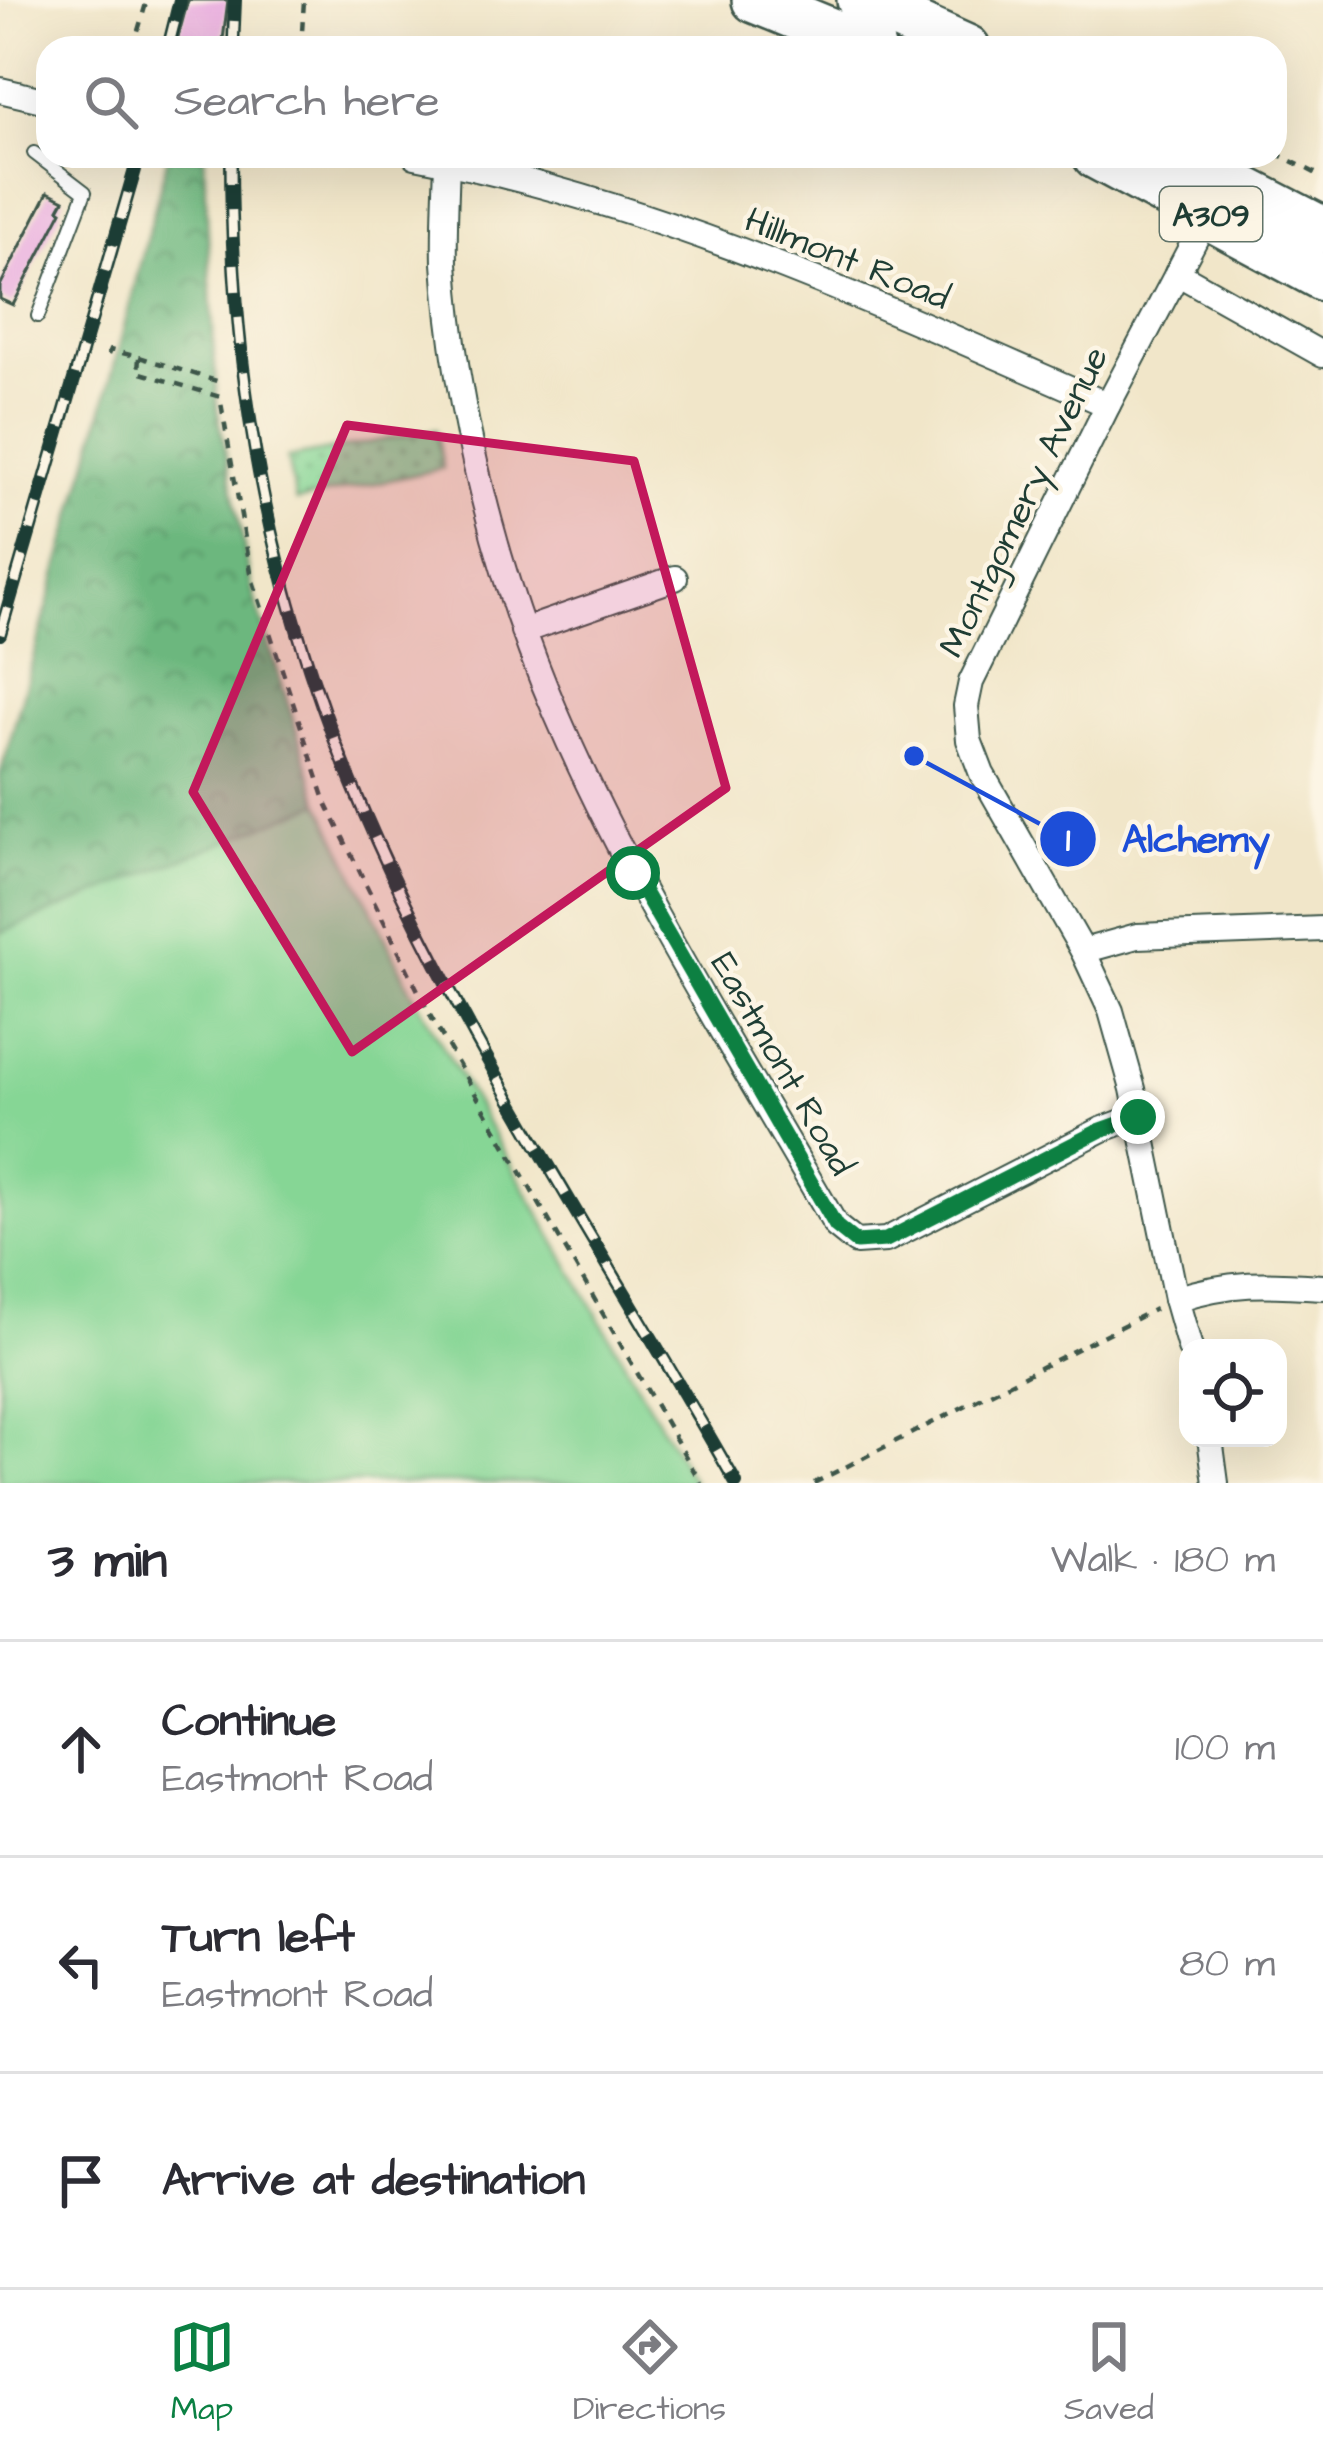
<!DOCTYPE html>
<meta charset="utf-8">
<style>
body{margin:0;font-family:"Architects Daughter",sans-serif;background:#f2f2f3;color:#2b2b33}
.controls{position:absolute;right:36px;bottom:36px;display:grid;overflow:hidden;border-radius:24px;box-shadow:0 12px 48px #0002}
.controls button{width:108px;height:108px;display:grid;place-items:center;padding:0;border:0;border-bottom:3px solid #e1e1e2;background:#fff;color:#2b2b33;font:60px sans-serif}
.stop{position:absolute;width:36px;height:36px;margin:-27px;border:9px solid #0b8043;border-radius:50%;background:#fff}
.stop.end{background:#0b8043;border-color:#fff;box-shadow:0 3px 12px #0008}
.list{margin:0;padding:0;list-style:none}
h2{display:flex;justify-content:space-between;align-items:center;height:156px;margin:0;padding:0 48px;font-size:51px}
h2 small{font-size:39px;font-weight:400;color:#7c7c81}
.list li{display:grid;grid-template-columns:78px 1fr auto;gap:36px;align-items:center;box-sizing:border-box;height:216px;padding:0 48px;border-top:3px solid #e1e1e2}
.list b{display:block;font-size:45px;white-space:nowrap}
.list p{margin:0;font-size:39px;white-space:nowrap;color:#7c7c81}
.list em{font-size:39px;font-style:normal;color:#7c7c81}
.icon{flex:none;width:66px;height:66px;fill:none;stroke:currentColor;stroke-width:2;stroke-linecap:round;stroke-linejoin:round}
.map{position:relative;flex:none;width:1323px;height:1483px;overflow:hidden}
.search{position:absolute;background:#fff;box-shadow:0 12px 48px #0002;left:36px;right:36px;top:36px;height:132px;display:flex;align-items:center;gap:30px;box-sizing:border-box;padding:0 42px;border-radius:36px;color:#7c7c81;font-size:45px}
.sheet{height:804px;background:#fff}
nav{display:flex;justify-content:space-around;align-items:center;box-sizing:border-box;height:168px;border-top:3px solid #e1e1e2;background:#fff;font-size:33px;color:#7c7c81}
nav a{display:grid;justify-items:center;gap:6px}
nav .on{color:#0b8043}
.map>svg:first-child{display:block}
.grass{fill:url(#grass-dots);stroke:#528a64;stroke-width:3}
.forest{fill:url(#forest-crowns);stroke:#467a59;stroke-width:3}
.park{fill:#86d695;stroke:#528a64;stroke-width:3}
.building{fill:#e8a8df}
.lines{fill:none;stroke-linecap:round;stroke-linejoin:round}
.lane-casing{stroke:#3e564a;stroke-width:16}
.street-casing{stroke:#3e564a;stroke-width:28}
.highway-casing{stroke:#3e564a;stroke-width:50}
.path{stroke:#3e564a;stroke-width:4.5;stroke-dasharray:9 9;stroke-linecap:butt}
.lane{stroke:#fff;stroke-width:12}
.street{stroke:#fff;stroke-width:24}
.highway{stroke:#fff;stroke-width:45}
.rail-casing{stroke:#1f3d34;stroke-width:14}
.rail{stroke:#fcf5e5;stroke-width:9;stroke-dasharray:27;stroke-linecap:butt}
.route{stroke:#0b8043;stroke-width:15}
.marked{fill:#c2185b;fill-opacity:0.2;stroke:#c2185b;stroke-width:9;stroke-linejoin:round}
.labels{text-anchor:middle;stroke-width:9;stroke-linejoin:round;paint-order:stroke}
.shield{fill:#fcf5e5;stroke:#617469;stroke-width:3}
.shield-label{font-size:33px;font-weight:bold;fill:#1f3d34}
.street-label{font-size:36px;fill:#1f3d34;stroke:#fcf5e5}
.leader{fill:none;stroke:#1d4ed8;stroke-width:4.5}
.callout-dot{fill:#1d4ed8;stroke:#fcf5e5;stroke-width:4.5}
.mark-label{font-size:36px;text-anchor:middle;font-weight:bold;fill:#fff}
.callout-label{font-size:39px;text-anchor:middle;font-weight:bold;fill:#1d4ed8;stroke:#fcf5e5;stroke-width:9;stroke-linejoin:round;paint-order:stroke}
</style>
<div class="map">
<svg width="1323" height="1483" viewBox="0 0 1323 1483">
<defs>
<pattern id="grass-dots" width="8" height="8" patternUnits="userSpaceOnUse" patternTransform="scale(3)"><rect width="8" height="8" fill="#86d695"/><path d="M2 2h.1M6 6h.1" fill="none" stroke="#6daf7a" stroke-width="1.8" stroke-linecap="round"/></pattern>
<pattern id="forest-crowns" width="20" height="18" patternUnits="userSpaceOnUse" patternTransform="scale(3)"><rect width="20" height="18" fill="#6cb77e"/><path d="M2 6a3 3 0 1 1 6 0M12 15a3 3 0 1 1 6 0" fill="none" stroke="#589668"/></pattern>
</defs>
<rect width="100%" height="100%" fill="#fcf5e5"/>
<filter id="ink" filterUnits="userSpaceOnUse"><feTurbulence type="fractalNoise" baseFrequency=".00833" numOctaves="2"/><feDisplacementMap in="SourceGraphic" scale="24" xChannelSelector="R" yChannelSelector="G"/><feConvolveMatrix kernelMatrix="1 2 1 2 8 2 1 2 1" color-interpolation-filters="sRGB"/></filter>
<filter id="wash" filterUnits="userSpaceOnUse"><feTurbulence type="fractalNoise" baseFrequency=".004" numOctaves="4" result="noise"/><feDisplacementMap in="SourceGraphic" scale="48" xChannelSelector="R" yChannelSelector="G"/><feGaussianBlur stdDeviation="2.7" result="paint"/><feColorMatrix in="noise" values="0 0 0 0 0 0 0 0 0 0 0 0 0 0 0 0 0 1.4 0 .05"/><feComposite in="paint" operator="in"/></filter>
<g filter="url(#wash)">
<rect width="100%" height="100%" fill="#f1e6c9"/>
<polygon class="grass" points="436,430 443,468 296,501 287,458"/>
<polygon class="forest" points="168,156 204,156 217,407 253,594 320,803 0,933 0,776 103,409"/>
<polygon class="park" points="320,803 410,989 694,1483 0,1483 0,933"/>
<g id="blocks">
<g class="building">
<polygon points="188,0 228,0 222,48 175,48"/>
<polygon points="48,192 64,200 59,209 62,211 13,305 0,299 0,286"/>
</g>
</g>
</g>
<g filter="url(#ink)">
<use href="#blocks" fill-opacity="0" stroke="#3e564a" stroke-width="3"/>
<g class="lines">
<defs>
<polyline id="lane" points="34,153 85,192 38,316"/>
<g id="street">
<polyline points="0,90 47,101"/>
<path d="M415 156C658 202 883 307 1108 405"/>
<path d="M447 162C446 195 444 229 445 263 454 407 498 580 556 713 633 892 739 1057 836 1226L856 1242 886 1240 1101 1130 1138 1116"/>
<polyline points="1177,273 1323,355"/>
<polyline points="523,631 675,578"/>
<polyline points="1083,951 1137,936 1323,929"/>
<polyline points="1176,1299 1133,1089 1111,1011 1083,951 982,774 969,740 966,706 971,682 1108,405 1209,213"/>
<path d="M1190 1348 1176 1299C1230 1281 1267 1283 1323 1287"/>
<polyline points="1210,1438 1216,1483"/>
</g>
<g id="highway">
<polyline points="755,0 872,48"/>
<polyline points="860,0 967,48"/>
<polyline points="1096,156 1323,278"/>
<polyline points="1180,156 1323,230"/>
</g>
</defs>
<use href="#lane" class="lane-casing"/>
<use href="#street" class="street-casing"/>
<use href="#highway" class="highway-casing"/>
<g class="path">
<polyline points="1047,43 1058,48"/>
<polyline points="133,48 147,0"/>
<polyline points="301,48 304,0"/>
<polyline points="1275,153 1323,177"/>
<polyline points="108,355 110,350 139,357 138,372 220,397 252,578 326,803 431,1017 701,1483"/>
<polyline points="139,357 223,383"/>
<polyline points="814,1483 1155,1309"/>
</g>
<use href="#lane" class="lane"/>
<use href="#street" class="street"/>
<use href="#highway" class="highway"/>
<defs>
<g id="rail">
<polyline points="168,48 180,0"/>
<polyline points="233,48 235,0"/>
<path d="M231 156C231 378 267 578 352 784 453 1029 606 1253 736 1483"/>
<polyline points="0,634 139,156"/>
</g>
</defs>
<use href="#rail" class="rail-casing"/>
<use href="#rail" class="rail"/>
</g>
</g>
<g class="lines" filter="url(#ink)">
<polyline class="route" points="633,873 836,1226 856,1242 886,1240 1101,1130 1138,1117"/>
</g>
<path class="marked" d="M347 425 634 461 726 788 352 1052 193 792Z"/>
<g class="labels">
<rect class="shield" x="1160" y="187" width="102" height="54" rx="9"/>
<g class="shield-label">
<text x="1211" y="226">A309</text>
</g>
<g class="street-label">
<text transform="translate(848 257) rotate(22)" y="13">Hillmont Road</text>
<text transform="translate(1022 501) rotate(-64)" y="13">Montgomery Avenue</text>
<text transform="translate(784 1063) rotate(60)" y="13">Eastmont Road</text>
</g>
</g>
<path class="leader" d="M914 756L1068 839"/>
<g class="callout-dot">
<circle cx="914" cy="756" r="12"/>
<circle cx="1068" cy="839" r="30"/>
</g>
<g class="mark-label">
<text x="1068" y="851">1</text>
</g>
<g class="callout-label">
<text x="1196" y="852">Alchemy</text>
</g>
</svg>
<div class="controls">
<button><svg class="icon" aria-label="locate" viewBox="0 0 24 24"><circle cx="12" cy="12" r="6"/><path d="M12 2v4M12 18v4M2 12h4M18 12h4"/></svg></button>
</div>
<div class="stop" style="left:633px;top:873px"></div>
<div class="stop end" style="left:1138px;top:1117px"></div>
<div class="search"><svg class="icon" aria-label="search" viewBox="0 0 24 24"><circle cx="10" cy="10" r="6"/><path d="M15 15l6 6"/></svg>Search here</div>
</div>
<section class="sheet">
<h2>3 min<small>Walk · 180 m</small></h2>
<ul class="list">
<li><svg class="icon" aria-label="ahead" viewBox="0 0 24 24"><path d="M12 20V5M6 11l6-6 6 6"/></svg><div><b>Continue</b><p>Eastmont Road</p></div><em>100 m</em></li>
<li><svg class="icon" aria-label="left" viewBox="0 0 24 24"><path d="M17 20v-9H6M10 6l-5 5 5 5"/></svg><div><b>Turn left</b><p>Eastmont Road</p></div><em>80 m</em></li>
<li><svg class="icon" aria-label="arrive" viewBox="0 0 24 24"><path d="M6 21V4h12l-3 4 3 4H6"/></svg><div><b>Arrive at destination</b></div></li>
</ul>
</section>
<nav>
<a class="on"><svg class="icon" aria-label="map" viewBox="0 0 24 24"><path d="M3 6l6-2 6 2 6-2v14l-6 2-6-2-6 2zM9 4v14M15 6v14"/></svg>Map</a>
<a><svg class="icon" aria-label="directions" viewBox="0 0 24 24"><path d="M12 3l9 9-9 9-9-9zM9 14v-3h6M13 9l2 2-2 2"/></svg>Directions</a>
<a><svg class="icon" aria-label="saved" viewBox="0 0 24 24"><path d="M7 4h10v16l-5-4-5 4z"/></svg>Saved</a>
</nav>
